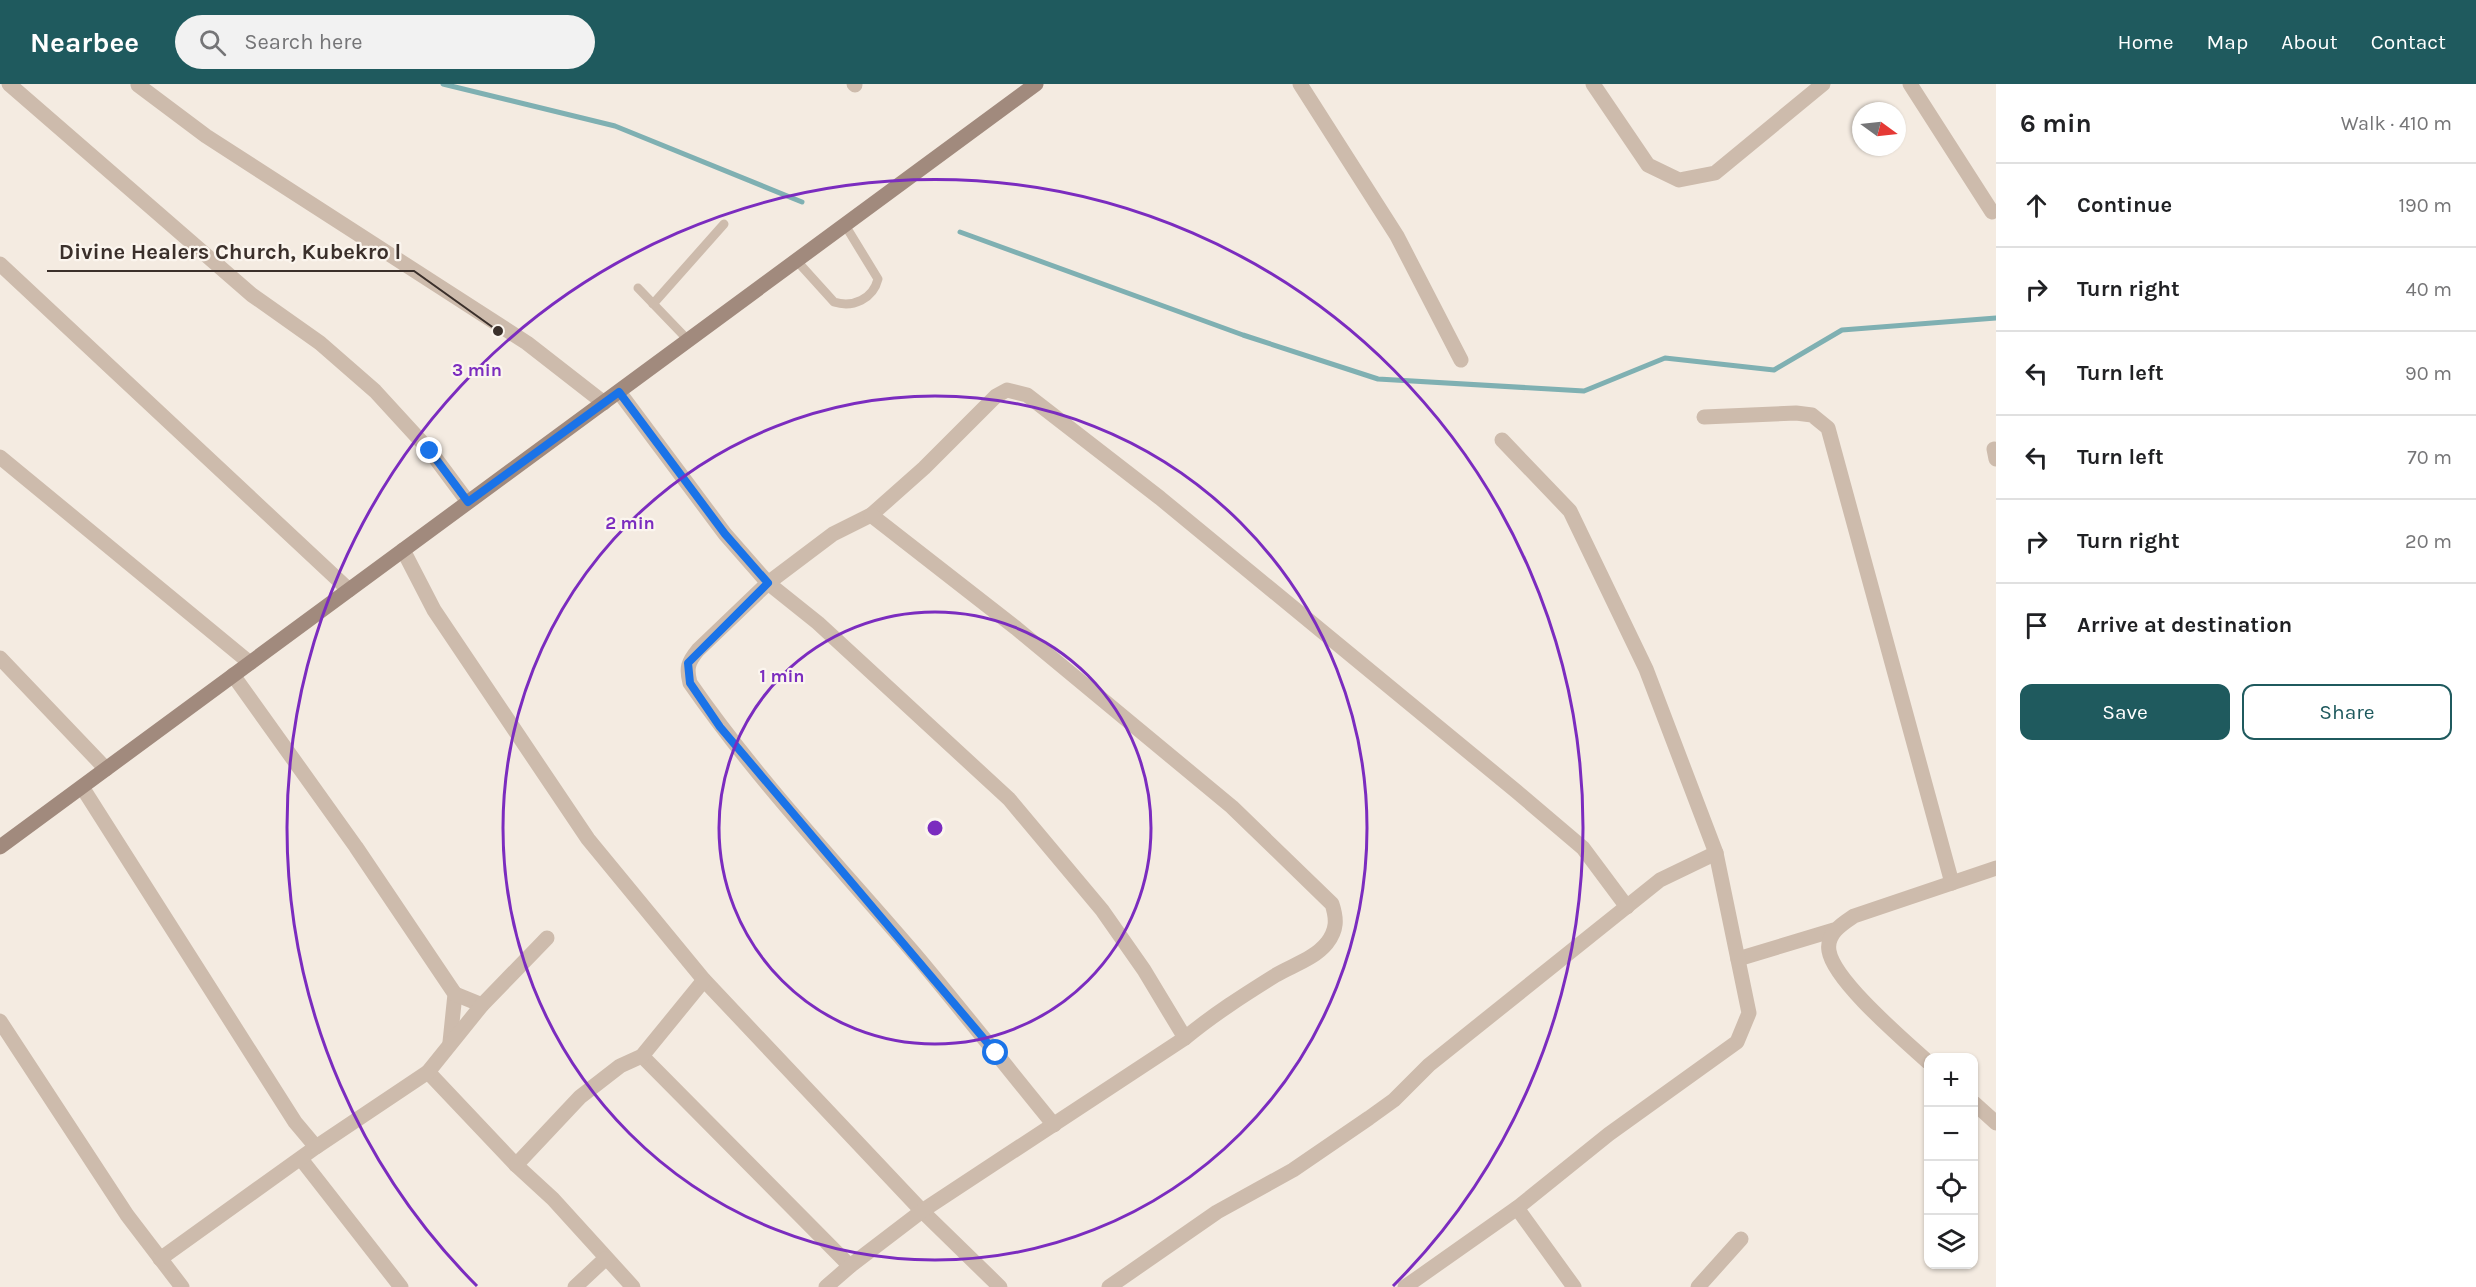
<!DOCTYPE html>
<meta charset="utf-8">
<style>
body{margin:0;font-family:Karla,sans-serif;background:#f2f2f2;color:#202124}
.controls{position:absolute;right:18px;bottom:18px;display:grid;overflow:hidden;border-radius:12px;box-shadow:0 2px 4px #0004}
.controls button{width:54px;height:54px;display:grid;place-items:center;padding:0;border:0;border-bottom:2px solid #e0e0e0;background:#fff;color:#202124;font:30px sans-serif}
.compass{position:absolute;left:1852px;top:18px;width:54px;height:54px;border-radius:50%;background:#fff;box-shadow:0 2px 4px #0004;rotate:105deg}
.stop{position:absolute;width:18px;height:18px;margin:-14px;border:4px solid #1a73e8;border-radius:50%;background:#fff}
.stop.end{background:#1a73e8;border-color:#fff;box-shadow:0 2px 6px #0008}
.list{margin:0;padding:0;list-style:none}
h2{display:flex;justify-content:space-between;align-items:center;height:78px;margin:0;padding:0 24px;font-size:26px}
h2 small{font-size:20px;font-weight:400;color:#757577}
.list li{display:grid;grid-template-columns:39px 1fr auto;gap:18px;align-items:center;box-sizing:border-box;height:84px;padding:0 24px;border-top:2px solid #e0e0e0}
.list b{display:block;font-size:22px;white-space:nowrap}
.list em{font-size:20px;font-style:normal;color:#757577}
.actions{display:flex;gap:12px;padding:18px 24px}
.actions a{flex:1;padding:14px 0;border:2px solid #1f5a5e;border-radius:12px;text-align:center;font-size:21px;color:#1f5a5e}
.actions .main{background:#1f5a5e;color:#fff}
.icon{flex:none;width:33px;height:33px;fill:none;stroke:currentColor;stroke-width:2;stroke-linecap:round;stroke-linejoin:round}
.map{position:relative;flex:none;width:1996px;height:1203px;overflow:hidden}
header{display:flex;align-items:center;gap:36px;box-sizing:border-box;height:84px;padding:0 30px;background:#1f5a5e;color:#fff}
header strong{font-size:28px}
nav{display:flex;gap:33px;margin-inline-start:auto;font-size:21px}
.search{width:420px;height:54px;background:#f2f2f2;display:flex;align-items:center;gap:15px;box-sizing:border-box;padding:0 21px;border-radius:33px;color:#757577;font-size:22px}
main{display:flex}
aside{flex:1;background:#fff}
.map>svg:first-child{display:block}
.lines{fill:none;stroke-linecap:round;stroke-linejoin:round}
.stream{stroke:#7fb0b2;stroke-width:5}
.service{stroke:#cdbbac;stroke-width:9}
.minor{stroke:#cdbbac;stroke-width:15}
.secondary{stroke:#a18a7d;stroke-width:15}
.route{stroke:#1a73e8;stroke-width:8}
.ring{fill:none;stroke:#7b2cbf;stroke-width:3}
.centre{fill:#7b2cbf;stroke:#fbf5ee;stroke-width:3}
.ring-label{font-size:18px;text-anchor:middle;font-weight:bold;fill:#7b2cbf;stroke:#fbf5ee;stroke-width:4.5;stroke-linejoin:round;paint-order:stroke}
.leader{fill:none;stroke:#3b302b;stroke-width:2}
.callout-dot{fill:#3b302b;stroke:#fbf5ee;stroke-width:2}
.callout-label{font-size:22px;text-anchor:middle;font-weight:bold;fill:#3b302b;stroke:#fbf5ee;stroke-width:4.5;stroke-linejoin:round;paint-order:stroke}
</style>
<header>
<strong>Nearbee</strong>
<div class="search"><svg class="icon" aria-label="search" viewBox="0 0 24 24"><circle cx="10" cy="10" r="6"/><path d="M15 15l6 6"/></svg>Search here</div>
<nav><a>Home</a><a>Map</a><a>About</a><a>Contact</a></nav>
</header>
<main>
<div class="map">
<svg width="1996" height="1203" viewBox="0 0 1996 1203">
<rect width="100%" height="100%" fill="#f4ebe1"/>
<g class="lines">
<g class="stream">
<polyline points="443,0 615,42 802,118"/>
<polyline points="960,148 1243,251 1378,295 1584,307 1665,274 1774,286 1842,246 1996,234"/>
</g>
<g class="service">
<path d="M796 176 834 218C853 224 873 215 878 195L845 141"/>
<polyline points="638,204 688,256"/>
<polyline points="653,220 724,140"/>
</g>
<g class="minor">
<polyline points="9,0 252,211 320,259 375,307 430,367 468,418"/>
<polyline points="854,0 855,1"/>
<polyline points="1300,0 1397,152 1461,276"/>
<polyline points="1593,0 1648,81 1679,96 1715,89 1823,0"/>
<polyline points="1910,0 1992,128"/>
<polyline points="138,1 206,52 527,259 604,319"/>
<polyline points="0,180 349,506"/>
<polyline points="619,308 725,450 768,499 818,539 1009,715 1102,826 1144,886 1185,954"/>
<polyline points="1704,333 1796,329 1812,331 1828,344 1952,799"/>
<polyline points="1994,365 1996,375"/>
<polyline points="0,373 250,579"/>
<polyline points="403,466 434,526 588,755 704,896 922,1127 1000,1203"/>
<polyline points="0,574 106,685"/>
<polyline points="233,591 356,763 455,910 450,958"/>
<polyline points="82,703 295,1038 316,1063"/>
<polyline points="1738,875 1834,846"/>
<polyline points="455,910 482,921"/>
<polyline points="0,937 127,1131 182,1203"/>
<polyline points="642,972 850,1182"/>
<path d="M1928 978C1904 956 1834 897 1829 867 1826 850 1842 840 1854 832L1996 784"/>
<polyline points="428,988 516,1081 553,1115 633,1203"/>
<polyline points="1974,1019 1996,1039"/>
<path d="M1054 1041C1009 986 965 930 919 875 841 784 758 697 690 599 686 584 688 578 698 566L768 499 833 450 871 431 924 384 996 312 1007 306 1027 311 1160 414 1516 707 1583 764 1627 823"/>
<polyline points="301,1075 401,1203"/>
<polyline points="516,1081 580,1013 620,982 642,972 704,896"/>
<polyline points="1517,1124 1574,1203"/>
<polyline points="160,1175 316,1063 428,988 482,921 547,854"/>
<polyline points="575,1203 605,1175"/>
<path d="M826 1203 850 1182 922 1127 1185 954C1214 930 1244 911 1276 891 1293 881 1314 875 1327 859 1337 846 1337 835 1332 820L1232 723 1016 544 871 431"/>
<polyline points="1109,1203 1217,1128 1293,1086 1369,1034 1394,1016 1429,981 1660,796 1716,769"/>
<polyline points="1405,1203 1517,1124 1609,1050 1737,958 1749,929 1716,769 1646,585 1570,427 1502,356"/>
<polyline points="1698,1203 1741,1155"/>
</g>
<polyline class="secondary" points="0,763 1036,0"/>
</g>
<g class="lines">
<polyline class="route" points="430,367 468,418 619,308 725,450 768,499 688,579 690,599 720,643 996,969"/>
</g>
<g class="ring">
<circle cx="935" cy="744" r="216"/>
<circle cx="935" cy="744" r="432"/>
<path d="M477 1202A648 648 0 1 1 1393 1202"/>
</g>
<circle cx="935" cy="744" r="9" class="centre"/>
<g class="ring-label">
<text x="477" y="292">3 min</text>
<text x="630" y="445">2 min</text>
<text x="782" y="598">1 min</text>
</g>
<path class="leader" d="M498 247L414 187H47"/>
<circle class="callout-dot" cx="498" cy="247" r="6"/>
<g class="callout-label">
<text x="230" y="175">Divine Healers Church, Kubekro l</text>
</g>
</svg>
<div class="controls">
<button>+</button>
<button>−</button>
<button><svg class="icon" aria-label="locate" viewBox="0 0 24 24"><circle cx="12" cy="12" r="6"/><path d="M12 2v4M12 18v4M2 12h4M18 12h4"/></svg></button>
<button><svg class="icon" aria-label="layers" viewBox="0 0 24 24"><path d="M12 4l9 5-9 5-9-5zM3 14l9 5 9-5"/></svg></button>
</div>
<svg class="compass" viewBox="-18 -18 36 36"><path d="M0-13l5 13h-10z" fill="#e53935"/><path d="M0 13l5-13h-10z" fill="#757577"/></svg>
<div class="stop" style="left:996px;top:969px"></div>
<div class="stop end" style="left:430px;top:367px"></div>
</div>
<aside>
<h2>6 min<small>Walk · 410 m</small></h2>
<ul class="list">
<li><svg class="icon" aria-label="ahead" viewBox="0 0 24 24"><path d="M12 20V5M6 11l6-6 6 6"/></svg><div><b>Continue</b></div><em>190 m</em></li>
<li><svg class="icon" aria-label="right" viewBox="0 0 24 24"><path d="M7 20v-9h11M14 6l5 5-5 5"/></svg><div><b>Turn right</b></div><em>40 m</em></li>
<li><svg class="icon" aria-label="left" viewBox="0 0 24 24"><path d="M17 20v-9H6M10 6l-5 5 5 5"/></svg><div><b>Turn left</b></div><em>90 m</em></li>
<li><svg class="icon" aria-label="left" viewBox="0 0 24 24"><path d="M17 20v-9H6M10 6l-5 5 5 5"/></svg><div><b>Turn left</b></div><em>70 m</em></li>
<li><svg class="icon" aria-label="right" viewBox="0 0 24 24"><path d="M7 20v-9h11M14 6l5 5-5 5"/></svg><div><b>Turn right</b></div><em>20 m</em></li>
<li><svg class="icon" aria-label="arrive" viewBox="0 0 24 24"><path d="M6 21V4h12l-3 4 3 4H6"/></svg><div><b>Arrive at destination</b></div></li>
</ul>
<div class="actions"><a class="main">Save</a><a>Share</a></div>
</aside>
</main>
